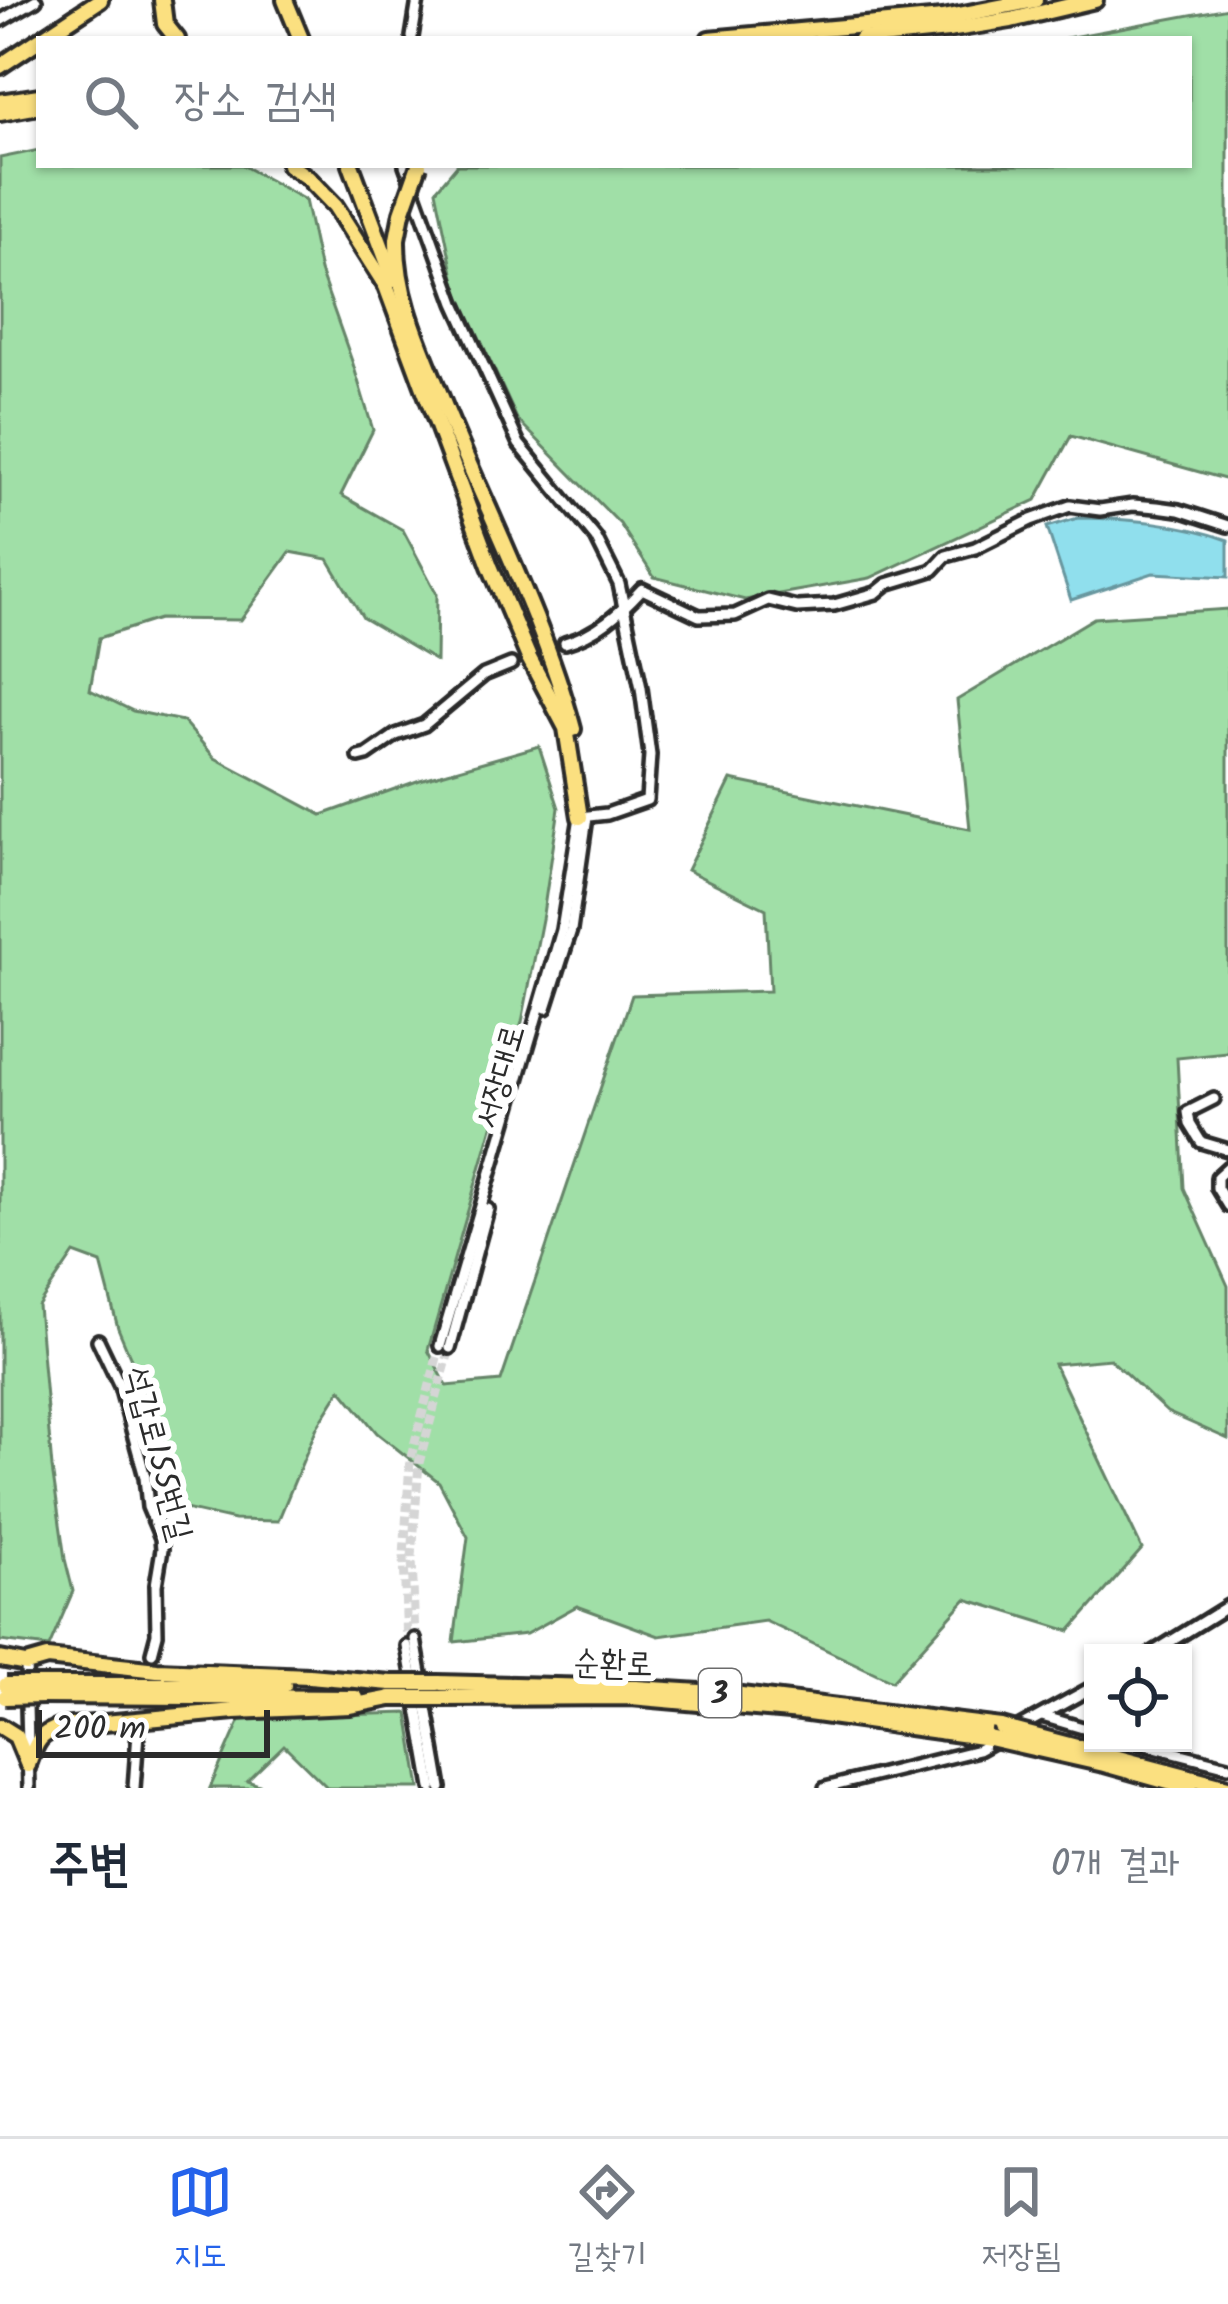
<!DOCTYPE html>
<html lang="ko">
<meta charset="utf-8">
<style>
body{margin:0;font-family:Kalam,"Poor Story",sans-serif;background:#f2f2f3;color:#1f2937}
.controls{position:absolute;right:36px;bottom:36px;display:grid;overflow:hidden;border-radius:0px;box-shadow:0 3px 9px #0004}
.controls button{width:108px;height:108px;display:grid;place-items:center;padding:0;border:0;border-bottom:3px solid #e0e1e3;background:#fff;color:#1f2937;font:60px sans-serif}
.scale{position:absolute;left:36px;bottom:30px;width:234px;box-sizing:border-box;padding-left:12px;border:6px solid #2b2b2b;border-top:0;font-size:33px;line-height:42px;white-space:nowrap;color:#2b2b2b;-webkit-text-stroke:9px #fff;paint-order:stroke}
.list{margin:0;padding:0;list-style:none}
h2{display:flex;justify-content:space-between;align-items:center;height:156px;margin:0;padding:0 48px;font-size:51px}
h2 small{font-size:39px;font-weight:400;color:#747a83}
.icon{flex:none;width:66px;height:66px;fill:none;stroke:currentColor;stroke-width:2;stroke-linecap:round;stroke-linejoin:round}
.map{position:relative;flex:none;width:1228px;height:1788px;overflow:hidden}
.search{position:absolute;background:#fff;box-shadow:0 3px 9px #0004;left:36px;right:36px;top:36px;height:132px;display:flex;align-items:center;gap:30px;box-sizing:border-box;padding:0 42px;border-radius:0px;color:#747a83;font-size:45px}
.sheet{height:348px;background:#fff}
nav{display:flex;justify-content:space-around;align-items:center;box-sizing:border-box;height:168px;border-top:3px solid #e0e1e3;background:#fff;font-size:33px;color:#747a83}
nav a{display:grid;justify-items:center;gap:6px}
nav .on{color:#2563eb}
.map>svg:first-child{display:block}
.green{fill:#a0dfa7;stroke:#668569;stroke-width:3}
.water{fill:#90dfed;stroke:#68979f;stroke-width:3}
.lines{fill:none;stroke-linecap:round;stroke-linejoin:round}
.minor-tunnel{stroke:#d5d5d5;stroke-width:9;stroke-dasharray:9 4.5;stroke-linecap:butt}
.minor-casing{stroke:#2b2b2b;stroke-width:18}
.highway-casing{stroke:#2b2b2b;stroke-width:22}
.minor{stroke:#fff;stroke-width:9}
.highway{stroke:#fbe080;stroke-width:14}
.highway-bridge-casing{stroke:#2b2b2b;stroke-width:22;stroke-linecap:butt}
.highway-bridge{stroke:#fbe080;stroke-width:14}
.labels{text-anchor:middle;stroke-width:12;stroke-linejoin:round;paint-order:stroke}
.shield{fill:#fff;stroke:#6b6b6b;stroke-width:3}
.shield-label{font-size:30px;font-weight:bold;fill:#2b2b2b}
.street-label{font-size:33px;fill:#2b2b2b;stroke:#fff}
</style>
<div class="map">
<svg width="1228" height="1788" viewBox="0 0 1228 1788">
<rect width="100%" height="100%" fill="#fff"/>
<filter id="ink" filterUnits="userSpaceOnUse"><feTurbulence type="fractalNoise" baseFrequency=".00833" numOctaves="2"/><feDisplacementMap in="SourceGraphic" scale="24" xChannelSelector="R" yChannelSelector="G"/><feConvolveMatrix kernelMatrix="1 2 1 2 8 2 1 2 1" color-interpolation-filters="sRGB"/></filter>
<g filter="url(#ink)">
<g class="green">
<polygon points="1228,8 1228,480 1071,436 1036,500 870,578 745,600 654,577 620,524 517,419 456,287 436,190 457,165 1189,165 1189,39 1061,39"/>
<polygon points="39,150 39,165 242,165 305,200 320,271 353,364 373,430 341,495 403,530 437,594 436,661 363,618 328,559 290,552 241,620 159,619 99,638 90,690 133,711 183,721 215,758 322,815 420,780 539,746 559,808 543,914 522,1022 428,1350 447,1386 501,1381 632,995 770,991 766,909 687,870 731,780 970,829 957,700 1094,618 1228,609 1228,1053 1177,1058 1184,1188 1228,1286 1228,1439 1167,1412 1110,1359 1054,1364 1142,1549 1070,1631 966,1599 892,1681 765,1621 659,1636 577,1606 526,1634 454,1642 468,1537 439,1482 377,1433 341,1389 317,1427 278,1521 234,1520 176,1507 154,1470 145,1392 118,1328 101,1263 74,1253 38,1306 52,1468 65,1559 73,1591 49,1647 0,1641 0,158"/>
<polygon points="408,1713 420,1788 328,1788 284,1745 247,1781 268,1788 210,1788 241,1718"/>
</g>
<path class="water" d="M1078 518C1130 519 1178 522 1228 540V577L1153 573 1071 600 1047 527Z"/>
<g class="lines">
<g class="minor-tunnel">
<polyline points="511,664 565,643"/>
<polyline points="415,1639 412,1557 419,1463 450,1348"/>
<polyline points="407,1646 404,1556 410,1461 440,1346"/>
<polyline points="138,1733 146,1691"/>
</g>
<defs>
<g id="minor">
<polyline points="0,21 36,0"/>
<polyline points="412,37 418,0"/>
<polyline points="405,165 455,303 519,444 596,538 619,584 641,688 650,755 647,800 607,814 580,817 562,930 440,1346"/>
<path d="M565 643C597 634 620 613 642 589L699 616 735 615 768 600 797 607 834 605 876 593 887 584 933 570 946 556 975 548 1031 520 1070 506 1100 510 1133 505 1157 507 1179 510 1228 526"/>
<polyline points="359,757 367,755 396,735 424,725 484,675 511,664"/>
<polyline points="546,1008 571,930 587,817"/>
<polyline points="1214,1099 1188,1112 1190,1124 1201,1142 1228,1150"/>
<polyline points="1228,1167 1217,1177 1217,1188 1228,1206"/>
<polyline points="98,1340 120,1386 145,1477 148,1507 161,1538 162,1549 156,1585 157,1634 152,1653"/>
<polyline points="450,1348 488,1209"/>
<polyline points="415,1639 441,1788"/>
<polyline points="407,1646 432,1788"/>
<polyline points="1152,1653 1228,1606"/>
<polyline points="26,1664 29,1788"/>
<polyline points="1042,1716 1093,1731"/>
<polyline points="1013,1731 1093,1687"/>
<polyline points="1139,1743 1228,1766"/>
<polyline points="134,1788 138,1733"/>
<polyline points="825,1788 978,1750 998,1739"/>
</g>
<g id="highway">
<polyline points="162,0 165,24 177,39"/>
<polyline points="285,0 301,39"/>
<polyline points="41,39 100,0"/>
<polyline points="709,39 943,18 1035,0"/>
<polyline points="861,39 948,30 1011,20 1095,0"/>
<polyline points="0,66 39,40"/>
<polyline points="0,102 39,96"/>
<polyline points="0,113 39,106"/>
<polyline points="289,165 308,178 335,206 386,286 490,566 529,658 566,728 580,817"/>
<polyline points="351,165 394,280"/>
<path d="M397 239C396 295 420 345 441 397 484 506 543 616 573 729"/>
<polyline points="0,1659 26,1664 47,1658 157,1670 309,1676 391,1683"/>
<polyline points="438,1683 636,1688 733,1694 1001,1727"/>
<polyline points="43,1685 284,1685"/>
<polyline points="43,1696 356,1698"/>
<polyline points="441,1698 631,1697 801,1712 989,1738"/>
<polyline points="0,1726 16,1736 28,1765"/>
<path d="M28 1765C36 1743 38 1734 61 1727L234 1711 350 1706 391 1698"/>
</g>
</defs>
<use href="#minor" class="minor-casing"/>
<use href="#highway" class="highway-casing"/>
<use href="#minor" class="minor"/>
<use href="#highway" class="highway"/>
<defs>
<g id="highway-bridge">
<polyline points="397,239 402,213 419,165"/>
<polyline points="391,1683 438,1683"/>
<polyline points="6,1685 43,1685"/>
<polyline points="5,1697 43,1696"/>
<polyline points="391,1698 441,1698"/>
<polyline points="1001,1727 1228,1787"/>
<polyline points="989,1738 1104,1764 1190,1788"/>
</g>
</defs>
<use href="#highway-bridge" class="highway-bridge-casing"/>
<use href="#highway-bridge" class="highway-bridge"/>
</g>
</g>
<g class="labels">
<rect class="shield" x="699" y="1669" width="42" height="48" rx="9"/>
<g class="shield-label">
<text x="720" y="1703">3</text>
</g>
<g class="street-label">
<text transform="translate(498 1076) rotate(-74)" y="12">서장대로</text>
<text transform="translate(160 1453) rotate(75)" y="12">석갑로155번길</text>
<text transform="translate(613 1662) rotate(1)" y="12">순환로</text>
</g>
</g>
</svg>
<div class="controls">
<button><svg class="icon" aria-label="locate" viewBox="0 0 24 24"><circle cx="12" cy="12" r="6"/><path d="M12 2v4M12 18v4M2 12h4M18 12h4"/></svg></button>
</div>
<div class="scale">200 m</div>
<div class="search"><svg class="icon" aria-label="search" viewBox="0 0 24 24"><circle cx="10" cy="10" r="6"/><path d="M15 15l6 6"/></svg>장소 검색</div>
</div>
<section class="sheet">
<h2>주변<small>0개 결과</small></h2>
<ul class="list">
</ul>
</section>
<nav>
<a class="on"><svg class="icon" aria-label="map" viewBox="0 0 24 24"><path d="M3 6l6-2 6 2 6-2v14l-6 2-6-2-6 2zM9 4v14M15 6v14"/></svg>지도</a>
<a><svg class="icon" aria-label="directions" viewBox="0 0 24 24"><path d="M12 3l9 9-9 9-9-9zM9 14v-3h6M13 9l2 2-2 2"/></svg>길찾기</a>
<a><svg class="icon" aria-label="saved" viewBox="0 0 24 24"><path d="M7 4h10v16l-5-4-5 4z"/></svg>저장됨</a>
</nav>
